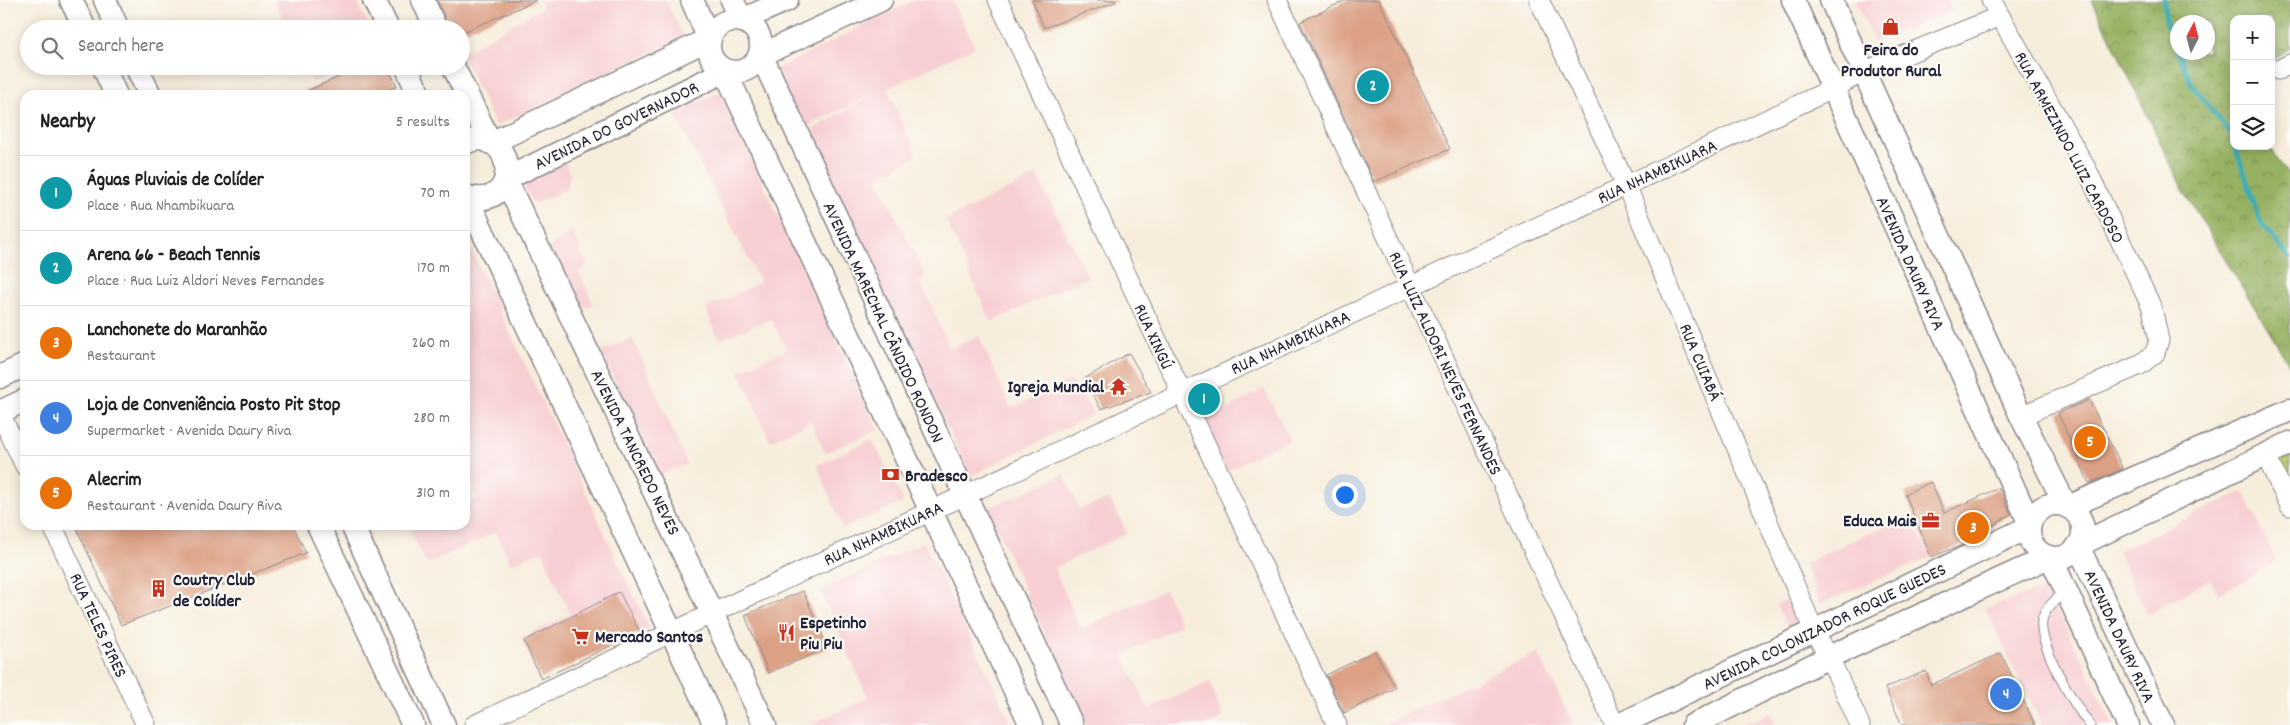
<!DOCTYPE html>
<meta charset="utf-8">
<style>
body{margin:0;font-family:Dekko,sans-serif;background:#f6f6f6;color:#222}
.controls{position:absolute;right:15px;top:15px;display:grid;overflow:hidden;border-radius:10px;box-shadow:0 2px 12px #0003}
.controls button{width:45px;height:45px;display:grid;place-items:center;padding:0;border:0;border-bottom:1px solid #e0e0e0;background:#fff;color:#222;font:25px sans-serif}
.compass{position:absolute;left:2170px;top:15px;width:45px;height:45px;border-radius:50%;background:#fff;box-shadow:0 2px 12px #0003;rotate:6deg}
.you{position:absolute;left:1344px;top:494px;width:18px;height:18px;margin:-12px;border:4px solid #fff;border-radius:50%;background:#1a73e8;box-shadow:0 0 0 8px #1a73e833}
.badge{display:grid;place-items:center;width:32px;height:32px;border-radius:50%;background:#b45309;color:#fff;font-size:16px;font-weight:700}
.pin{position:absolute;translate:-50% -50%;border:2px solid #fff;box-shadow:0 1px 5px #0006}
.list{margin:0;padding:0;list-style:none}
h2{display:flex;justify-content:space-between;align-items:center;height:65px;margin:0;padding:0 20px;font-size:21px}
h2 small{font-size:16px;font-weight:400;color:#767676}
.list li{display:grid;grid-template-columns:32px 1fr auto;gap:15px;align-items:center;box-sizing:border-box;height:75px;padding:0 20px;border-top:1px solid #e0e0e0}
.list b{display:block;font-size:19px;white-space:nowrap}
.list p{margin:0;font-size:16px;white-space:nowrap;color:#767676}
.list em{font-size:16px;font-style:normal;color:#767676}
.icon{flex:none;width:28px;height:28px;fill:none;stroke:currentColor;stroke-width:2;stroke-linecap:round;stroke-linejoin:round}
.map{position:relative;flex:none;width:2290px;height:725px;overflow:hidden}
.search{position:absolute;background:#fff;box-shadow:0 2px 12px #0003;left:20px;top:20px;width:450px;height:55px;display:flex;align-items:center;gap:12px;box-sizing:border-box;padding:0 18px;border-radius:28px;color:#767676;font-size:19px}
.panel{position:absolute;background:#fff;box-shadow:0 2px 12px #0003;left:20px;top:90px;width:450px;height:440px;border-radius:15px}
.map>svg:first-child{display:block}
.built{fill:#f7cfd3}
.forest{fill:url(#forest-crowns);stroke:#5c6a4e;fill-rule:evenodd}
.park{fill:url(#park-tufts);stroke:#707856}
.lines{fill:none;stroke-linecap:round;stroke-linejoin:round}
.stream{stroke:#3badb3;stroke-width:5}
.building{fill:#dca185}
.service-casing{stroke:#8c888c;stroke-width:11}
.minor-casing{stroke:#8c888c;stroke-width:21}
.tertiary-casing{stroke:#8c888c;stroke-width:25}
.service{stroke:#fff;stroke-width:9}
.minor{stroke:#fff;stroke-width:19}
.tertiary{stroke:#fff;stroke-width:22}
.labels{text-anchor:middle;stroke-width:4.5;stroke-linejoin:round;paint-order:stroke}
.poi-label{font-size:18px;font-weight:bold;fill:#22223b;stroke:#fdfcf7;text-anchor:start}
.street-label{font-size:18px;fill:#22223b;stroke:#fdfcf7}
</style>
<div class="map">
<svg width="2290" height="725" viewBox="0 0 2290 725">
<defs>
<pattern id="forest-crowns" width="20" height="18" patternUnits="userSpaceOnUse" patternTransform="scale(1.25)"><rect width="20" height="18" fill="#96b162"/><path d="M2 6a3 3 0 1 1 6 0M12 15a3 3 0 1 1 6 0" fill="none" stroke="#7a9052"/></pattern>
<pattern id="park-tufts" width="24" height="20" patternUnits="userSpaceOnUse" patternTransform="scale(1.25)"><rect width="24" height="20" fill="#bece70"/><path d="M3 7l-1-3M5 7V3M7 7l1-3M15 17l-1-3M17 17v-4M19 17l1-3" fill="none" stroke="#a3b162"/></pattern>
</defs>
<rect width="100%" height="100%" fill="#fdfcf7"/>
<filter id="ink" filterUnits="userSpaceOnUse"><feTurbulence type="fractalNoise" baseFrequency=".02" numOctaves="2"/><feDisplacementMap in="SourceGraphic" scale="10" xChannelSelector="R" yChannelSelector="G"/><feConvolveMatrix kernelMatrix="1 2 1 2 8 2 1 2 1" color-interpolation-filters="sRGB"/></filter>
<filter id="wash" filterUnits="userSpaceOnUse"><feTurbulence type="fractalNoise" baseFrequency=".0096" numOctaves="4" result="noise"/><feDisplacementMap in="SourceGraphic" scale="20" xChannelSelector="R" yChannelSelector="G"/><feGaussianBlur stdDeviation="1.12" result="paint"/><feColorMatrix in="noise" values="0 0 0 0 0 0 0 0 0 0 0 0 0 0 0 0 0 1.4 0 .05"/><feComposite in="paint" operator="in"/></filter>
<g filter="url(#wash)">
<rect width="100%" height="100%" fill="#f7eddc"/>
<g class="built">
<polygon points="274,0 356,0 370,29 288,29"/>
<polygon points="540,0 665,0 684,37 496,126 461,54 542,8"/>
<polygon points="915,0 952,0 975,47 887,88 917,156 877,178 926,276 920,280 950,349 979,336 1011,409 1071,380 1094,414 971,476 806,133 877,93 796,131 776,69"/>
<polygon points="1855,0 1947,0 1953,11 1875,42"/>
<polygon points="306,66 350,66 313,82"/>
<polygon points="720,92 878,430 825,453 811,421 770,441 739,371 787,349 771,319 719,340 706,309 760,282 674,113"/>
<polygon points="564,159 570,174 567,189 533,204 520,178"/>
<polygon points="1037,175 1088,277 991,322 946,220"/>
<polygon points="573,232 587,266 579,272 593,304 578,311 549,246"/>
<polygon points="465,237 649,627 541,679 521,638 570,614 542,551 511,564 496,532 427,564 410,531 423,525 465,525 465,505 478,499 465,471"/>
<polygon points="633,339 687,464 659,475 601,351"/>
<polygon points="1264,389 1290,439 1226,471 1203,422"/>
<polygon points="872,439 904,502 843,529 817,465"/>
<polygon points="1064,474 1079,509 1110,499 1127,533 1054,568 1081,629 1165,590 1181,625 1123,655 1148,709 1210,682 1223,718 1207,725 1086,725 988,509"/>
<polygon points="2243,491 2276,561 2248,579 2218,594 2210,579 2147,615 2118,551"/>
<polygon points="1909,515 1931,557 1820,604 1804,563"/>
<polygon points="924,542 1013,725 809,725 868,698 820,590"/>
<polygon points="2047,588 2113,725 2042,725 1985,608"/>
<polygon points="1788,599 1800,622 1788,628 1776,605"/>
<polygon points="1538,653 1574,725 1380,725 1531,656"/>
<polygon points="1770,713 1776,725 1742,725"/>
</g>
<path class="forest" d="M2092 0H2290V48L2271 60V19H2234V146H2269L2280 165 2290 174V366L2183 190ZM2178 22H2208V52H2178Z"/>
<polygon class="park" points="2290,452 2290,484 2277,457"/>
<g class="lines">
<g class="stream">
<polyline points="2164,0 2166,24 2178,51"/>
<polyline points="2178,52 2192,85 2230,133 2234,143"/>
<polyline points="2235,146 2261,223 2290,258"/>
</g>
</g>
<g id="blocks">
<g class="building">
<polygon points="437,0 537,0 461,33 461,29 449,29"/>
<polygon points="1032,0 1115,0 1116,2 1044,28"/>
<polygon points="1346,0 1379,0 1450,149 1374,182 1300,22"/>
<polygon points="364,66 387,66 397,86 376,95 297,95"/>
<polygon points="1129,353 1151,392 1101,409 1084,379"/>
<polygon points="2089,400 2123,469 2089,483 2058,413"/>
<polygon points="1931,482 1944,513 1999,488 2011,514 1960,546 1931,557 1905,494"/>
<polygon points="75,525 293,525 306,553 121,625"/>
<polygon points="803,591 828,648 768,673 745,615"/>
<polygon points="619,592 640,632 541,679 524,641"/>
<polygon points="1375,651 1395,688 1344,713 1326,675"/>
<polygon points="2001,653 2035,725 1902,725 1885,688 1926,671 1931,685"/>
</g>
</g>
</g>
<g filter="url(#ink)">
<use href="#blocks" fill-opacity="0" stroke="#8c888c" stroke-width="1"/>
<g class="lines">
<defs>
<path id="service" d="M2065 592C2056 599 2044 609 2042 621 2038 645 2075 706 2090 725"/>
<g id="minor">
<polyline points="998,0 1337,725"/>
<polyline points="1277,0 1615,725"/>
<polyline points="1539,0 1626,185 1814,631 1829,657 1860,725"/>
<polyline points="1991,0 2087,170 2152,308 2159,340 2155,353 2140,365 2021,416"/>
<polyline points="2278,70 2290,64"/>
<polyline points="0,413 25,466"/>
<polyline points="2265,454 2290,506"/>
<polyline points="52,525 146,725"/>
<polyline points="474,725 1832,89 1863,72 2000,16"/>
</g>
<g id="tertiary">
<polyline points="71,0 85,29"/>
<polyline points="105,0 118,29"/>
<polyline points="374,0 388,29"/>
<polyline points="423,0 436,29"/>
<polyline points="732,0 742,20 787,0"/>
<polyline points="881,0 761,55 1072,725"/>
<polyline points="1793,0 2030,524"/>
<polyline points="1831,0 2021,416 2066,506"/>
<circle cx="735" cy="46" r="26"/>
<polyline points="103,66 116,95"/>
<polyline points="136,66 150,95"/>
<polyline points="406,66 419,95"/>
<polyline points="453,66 490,142"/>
<path d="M465 143C514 120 526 214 465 196"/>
<polyline points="491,143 709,39 692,0"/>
<polyline points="506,179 725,71 1031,725"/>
<polyline points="506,180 765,725"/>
<polyline points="466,196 715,725"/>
<polyline points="0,377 25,365"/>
<polyline points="0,412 25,400"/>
<circle cx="2056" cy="531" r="27"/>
<polyline points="2068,507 2290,410"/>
<polyline points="318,525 413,725"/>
<polyline points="352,525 444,725"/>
<polyline points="2079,545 2290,443"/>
<polyline points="2078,546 2163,725"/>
<polyline points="2051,558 2128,725"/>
<polyline points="1619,725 2029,527"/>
<polyline points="1693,725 1829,657 2049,557"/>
</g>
</defs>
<use href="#service" class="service-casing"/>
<use href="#minor" class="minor-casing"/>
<use href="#tertiary" class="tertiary-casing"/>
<use href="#service" class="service"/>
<use href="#minor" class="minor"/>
<use href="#tertiary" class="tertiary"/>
</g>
</g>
<defs>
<symbol id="shop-bare" viewBox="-9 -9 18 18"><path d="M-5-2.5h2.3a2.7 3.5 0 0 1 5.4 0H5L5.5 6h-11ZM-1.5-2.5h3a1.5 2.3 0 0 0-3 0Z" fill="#c8321e" stroke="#fdfcf7" stroke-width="2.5" paint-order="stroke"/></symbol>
<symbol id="temple-bare" viewBox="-9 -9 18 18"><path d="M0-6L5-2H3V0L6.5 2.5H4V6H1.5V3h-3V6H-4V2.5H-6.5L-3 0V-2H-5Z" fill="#c8321e" stroke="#fdfcf7" stroke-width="2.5" paint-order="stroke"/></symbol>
<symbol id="bank-bare" viewBox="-9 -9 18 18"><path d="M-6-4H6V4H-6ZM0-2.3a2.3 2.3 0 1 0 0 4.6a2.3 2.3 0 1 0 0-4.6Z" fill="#c8321e" stroke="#fdfcf7" stroke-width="2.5" paint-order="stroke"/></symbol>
<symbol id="office-bare" viewBox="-9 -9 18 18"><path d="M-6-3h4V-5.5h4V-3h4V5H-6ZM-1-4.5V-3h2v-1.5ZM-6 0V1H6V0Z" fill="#c8321e" stroke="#fdfcf7" stroke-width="2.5" paint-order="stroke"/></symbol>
<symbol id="building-bare" viewBox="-9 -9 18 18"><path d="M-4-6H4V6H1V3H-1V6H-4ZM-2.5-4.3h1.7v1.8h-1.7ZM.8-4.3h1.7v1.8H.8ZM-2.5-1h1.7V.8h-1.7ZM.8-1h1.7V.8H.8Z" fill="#c8321e" stroke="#fdfcf7" stroke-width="2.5" paint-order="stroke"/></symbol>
<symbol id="restaurant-bare" viewBox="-9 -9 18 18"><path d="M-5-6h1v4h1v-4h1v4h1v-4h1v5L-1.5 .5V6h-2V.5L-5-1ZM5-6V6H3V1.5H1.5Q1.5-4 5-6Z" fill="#c8321e" stroke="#fdfcf7" stroke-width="2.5" paint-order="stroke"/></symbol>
<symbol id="supermarket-bare" viewBox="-9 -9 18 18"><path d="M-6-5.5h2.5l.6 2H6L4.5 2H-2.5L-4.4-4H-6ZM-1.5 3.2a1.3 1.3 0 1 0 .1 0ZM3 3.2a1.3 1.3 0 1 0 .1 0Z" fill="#c8321e" stroke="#fdfcf7" stroke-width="2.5" paint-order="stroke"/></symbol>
</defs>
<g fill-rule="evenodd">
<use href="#shop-bare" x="1878" y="14" width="25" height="25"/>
<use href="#temple-bare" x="1106" y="374" width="25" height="25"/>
<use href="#bank-bare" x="878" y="462" width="25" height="25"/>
<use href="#office-bare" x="1918" y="508" width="25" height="25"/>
<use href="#building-bare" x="146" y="576" width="25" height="25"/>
<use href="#restaurant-bare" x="774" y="620" width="25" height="25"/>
<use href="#supermarket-bare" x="568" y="624" width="25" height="25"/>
</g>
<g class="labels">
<g class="poi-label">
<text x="1891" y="55" text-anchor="middle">Feira do<tspan x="1891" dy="21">Produtor Rural</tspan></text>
<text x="1104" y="392" text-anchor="end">Igreja Mundial</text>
<text x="905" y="481">Bradesco</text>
<text x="1917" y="526" text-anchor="end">Educa Mais</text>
<text x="173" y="585">Cowtry Club<tspan x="173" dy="21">de Colíder</tspan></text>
<text x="800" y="628">Espetinho<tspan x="800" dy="21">Piu Piu</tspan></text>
<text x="595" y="642">Mercado Santos</text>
</g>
<g class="street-label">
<text transform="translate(616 125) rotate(-26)" y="6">AVENIDA DO GOVERNADOR</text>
<text transform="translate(2070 147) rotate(62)" y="6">RUA ARMEZINDO LUIZ CARDOSO</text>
<text transform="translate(1657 171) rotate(-25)" y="6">RUA NHAMBIKUARA</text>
<text transform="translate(1911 263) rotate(66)" y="6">AVENIDA DAURY RIVA</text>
<text transform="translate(884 322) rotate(65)" y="6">AVENIDA MARECHAL CÂNDIDO RONDON</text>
<text transform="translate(1154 336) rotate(65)" y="6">RUA XINGÚ</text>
<text transform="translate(1290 342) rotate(-25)" y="6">RUA NHAMBIKUARA</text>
<text transform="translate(1701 362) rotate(67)" y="6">RUA CUIABÁ</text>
<text transform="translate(1446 363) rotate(65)" y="6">RUA LUIZ ALDORI NEVES FERNANDES</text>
<text transform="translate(636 452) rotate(64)" y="6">AVENIDA TANCREDO NEVES</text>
<text transform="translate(883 533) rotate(-25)" y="6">RUA NHAMBIKUARA</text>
<text transform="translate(99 625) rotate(65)" y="6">RUA TELES PIRES</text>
<text transform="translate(1824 626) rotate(-26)" y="6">AVENIDA COLONIZADOR ROQUE GUEDES</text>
<text transform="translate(2120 636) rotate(65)" y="6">AVENIDA DAURY RIVA</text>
</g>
</g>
</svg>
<div class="controls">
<button>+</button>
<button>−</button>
<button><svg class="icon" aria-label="layers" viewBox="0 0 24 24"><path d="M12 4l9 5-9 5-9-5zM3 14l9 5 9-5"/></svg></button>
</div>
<svg class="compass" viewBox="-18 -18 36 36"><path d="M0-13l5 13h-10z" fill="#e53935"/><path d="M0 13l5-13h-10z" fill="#767676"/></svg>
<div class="you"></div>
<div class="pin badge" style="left:1204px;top:399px;background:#0f9aa8">1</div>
<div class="pin badge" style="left:1373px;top:86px;background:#0f9aa8">2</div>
<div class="pin badge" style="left:1973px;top:528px;background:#e8710a">3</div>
<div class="pin badge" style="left:2006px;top:694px;background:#3f7fe0">4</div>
<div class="pin badge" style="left:2090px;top:442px;background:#e8710a">5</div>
<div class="search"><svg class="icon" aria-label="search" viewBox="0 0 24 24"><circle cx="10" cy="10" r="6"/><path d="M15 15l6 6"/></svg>Search here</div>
<section class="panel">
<h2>Nearby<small>5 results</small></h2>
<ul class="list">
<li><span class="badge" style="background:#0f9aa8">1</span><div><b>Águas Pluviais de Colíder</b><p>Place · Rua Nhambikuara</p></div><em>70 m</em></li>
<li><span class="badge" style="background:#0f9aa8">2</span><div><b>Arena 66 - Beach Tennis</b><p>Place · Rua Luiz Aldori Neves Fernandes</p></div><em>170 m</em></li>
<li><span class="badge" style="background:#e8710a">3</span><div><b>Lanchonete do Maranhão</b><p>Restaurant</p></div><em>260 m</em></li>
<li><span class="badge" style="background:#3f7fe0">4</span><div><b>Loja de Conveniência Posto Pit Stop</b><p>Supermarket · Avenida Daury Riva</p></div><em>280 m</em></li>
<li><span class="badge" style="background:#e8710a">5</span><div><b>Alecrim</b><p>Restaurant · Avenida Daury Riva</p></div><em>310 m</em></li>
</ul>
</section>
</div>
